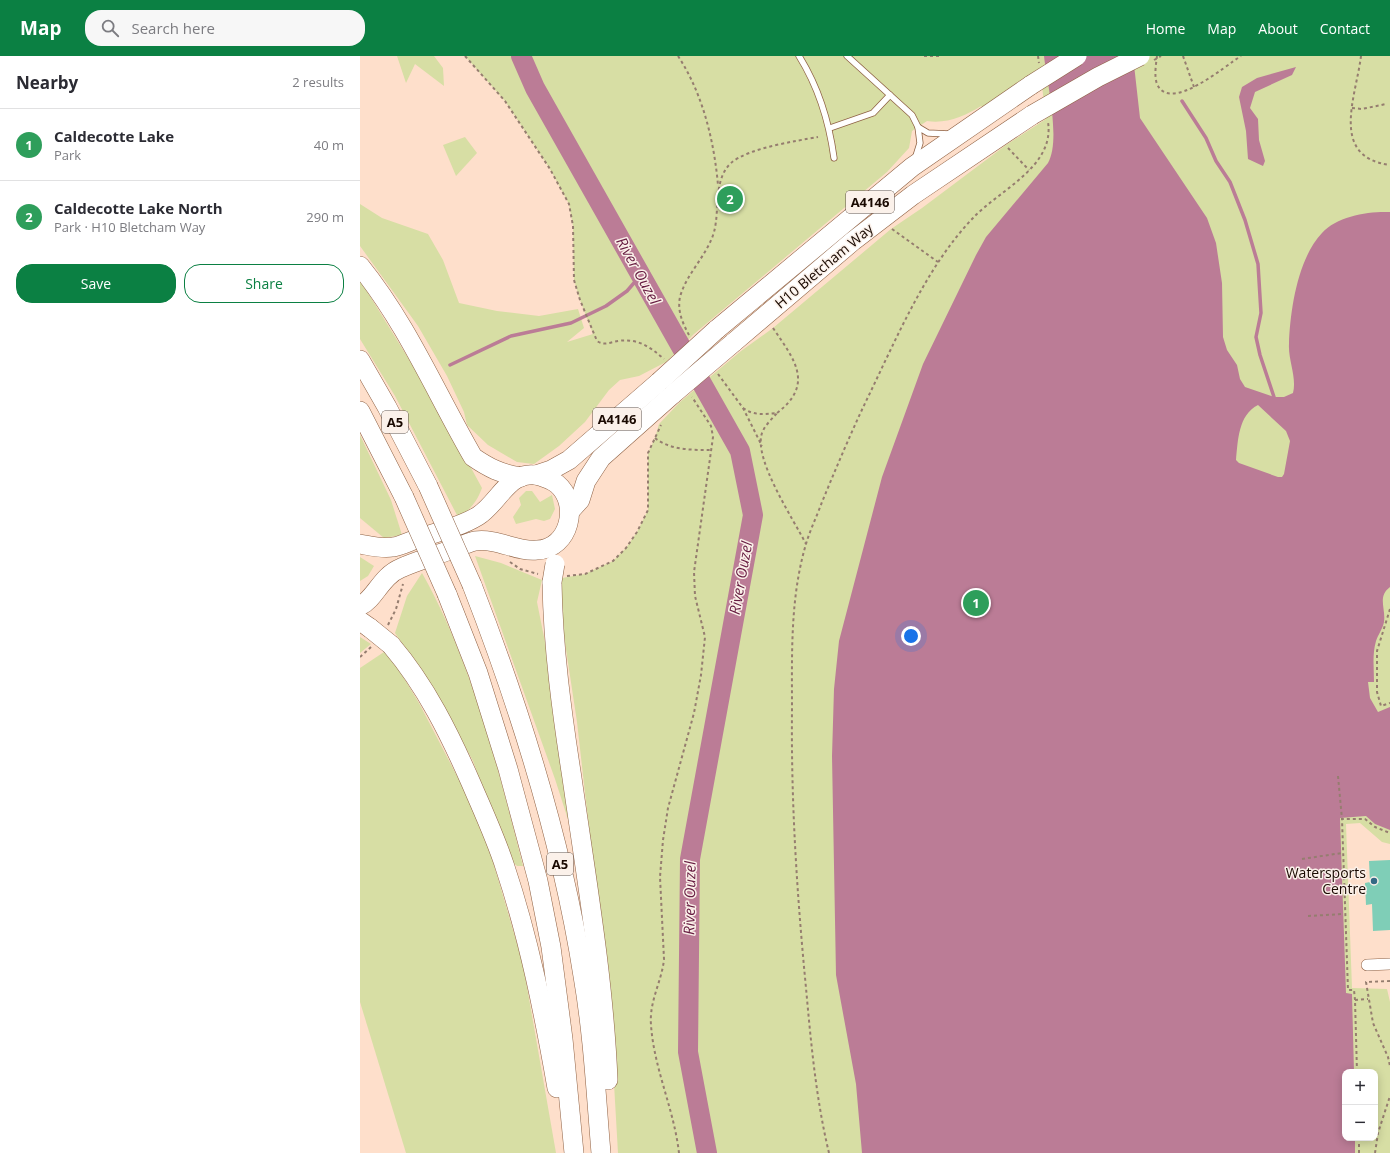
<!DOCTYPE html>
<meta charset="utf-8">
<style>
body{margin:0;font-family:"Open Sans",sans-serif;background:#f7f7f7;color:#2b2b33}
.controls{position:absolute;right:12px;bottom:12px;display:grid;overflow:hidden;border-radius:8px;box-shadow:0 2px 10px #0003}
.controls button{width:36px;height:36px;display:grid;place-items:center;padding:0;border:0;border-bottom:1px solid #e1e1e2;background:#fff;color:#2b2b33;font:20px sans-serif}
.you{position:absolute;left:551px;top:580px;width:14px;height:14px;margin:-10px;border:3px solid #fff;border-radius:50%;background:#1a73e8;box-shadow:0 0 0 6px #1a73e833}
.badge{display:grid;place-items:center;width:26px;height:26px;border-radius:50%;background:#0b8043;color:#fff;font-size:13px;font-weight:700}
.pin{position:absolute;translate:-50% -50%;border:2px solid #fff;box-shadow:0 1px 4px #0006}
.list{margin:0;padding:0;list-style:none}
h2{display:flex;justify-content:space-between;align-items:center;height:52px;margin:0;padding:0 16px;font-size:17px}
h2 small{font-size:13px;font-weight:400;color:#7c7c81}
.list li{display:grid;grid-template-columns:26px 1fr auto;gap:12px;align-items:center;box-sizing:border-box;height:72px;padding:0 16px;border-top:1px solid #e1e1e2}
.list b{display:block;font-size:15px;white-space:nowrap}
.list p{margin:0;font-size:13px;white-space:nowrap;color:#7c7c81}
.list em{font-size:13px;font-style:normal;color:#7c7c81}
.actions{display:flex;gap:8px;padding:12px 16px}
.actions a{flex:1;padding:9px 0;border:1px solid #0b8043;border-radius:16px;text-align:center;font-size:14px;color:#0b8043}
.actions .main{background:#0b8043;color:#fff}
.icon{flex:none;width:22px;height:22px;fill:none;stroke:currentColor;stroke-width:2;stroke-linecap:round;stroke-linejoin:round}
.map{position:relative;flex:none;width:1030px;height:1097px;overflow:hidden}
header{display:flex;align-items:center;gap:24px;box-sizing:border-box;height:56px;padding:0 20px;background:#0b8043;color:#fff}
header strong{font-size:19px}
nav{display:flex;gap:22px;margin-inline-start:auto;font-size:14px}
.search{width:280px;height:36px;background:#f7f7f7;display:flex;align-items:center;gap:10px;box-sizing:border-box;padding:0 14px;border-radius:16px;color:#7c7c81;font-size:15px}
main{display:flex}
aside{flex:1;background:#fff}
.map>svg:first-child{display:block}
.green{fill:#d7dea4;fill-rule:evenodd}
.water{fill:#bb7c96;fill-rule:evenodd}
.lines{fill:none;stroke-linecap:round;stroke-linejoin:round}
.stream{stroke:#bb7c96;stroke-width:3.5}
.river{stroke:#bb7c96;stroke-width:20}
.building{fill:#7fceb7}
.service-casing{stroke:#8f6245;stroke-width:7}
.minor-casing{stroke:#8f6245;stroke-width:12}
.trunk-casing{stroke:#8f6245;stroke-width:20}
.path{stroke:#957d6f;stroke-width:2;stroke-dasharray:3 3;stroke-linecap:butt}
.service{stroke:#fff;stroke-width:5.5}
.minor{stroke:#fff;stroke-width:11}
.trunk{stroke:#fff;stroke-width:19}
.trunk-bridge-casing{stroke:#8f6245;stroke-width:20;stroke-linecap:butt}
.path-bridge{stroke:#957d6f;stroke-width:2;stroke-dasharray:3 3;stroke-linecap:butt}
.trunk-bridge{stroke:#fff;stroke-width:19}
.poi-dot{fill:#346985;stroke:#fbf1ea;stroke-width:1.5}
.labels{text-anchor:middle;stroke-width:3;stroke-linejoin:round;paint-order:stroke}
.shield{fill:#fbf1ea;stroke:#5d4f47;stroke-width:1}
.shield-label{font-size:13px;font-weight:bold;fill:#190901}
.street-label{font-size:14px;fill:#190901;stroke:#fbf1ea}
.poi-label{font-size:14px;fill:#190901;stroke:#fbf1ea;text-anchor:end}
.water-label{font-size:15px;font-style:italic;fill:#661b41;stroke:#fbf1ea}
</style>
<header>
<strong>Map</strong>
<div class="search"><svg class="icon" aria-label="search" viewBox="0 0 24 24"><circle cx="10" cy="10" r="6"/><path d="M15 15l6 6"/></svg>Search here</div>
<nav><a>Home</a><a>Map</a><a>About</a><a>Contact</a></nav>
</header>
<main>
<aside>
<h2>Nearby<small>2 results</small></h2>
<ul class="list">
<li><span class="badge" style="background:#2e9e5b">1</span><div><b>Caldecotte Lake</b><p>Park</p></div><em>40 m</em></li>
<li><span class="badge" style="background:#2e9e5b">2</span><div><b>Caldecotte Lake North</b><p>Park · H10 Bletcham Way</p></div><em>290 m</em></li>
</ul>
<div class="actions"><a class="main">Save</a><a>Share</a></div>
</aside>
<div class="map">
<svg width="1030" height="1097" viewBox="0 0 1030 1097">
<rect width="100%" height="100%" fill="#fedfcb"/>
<g class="green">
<polygon points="37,0 74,0 83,12 84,30 55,8 46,27"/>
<path d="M105 0H1030V788L1022 786 1000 767 986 768 992 932 1027 933 1030 946V1097H258L250 958 217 666 202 567V522L225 518 253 505 266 492 277 476 288 454V397L295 382 299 368 320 346 381 295 413 272 531 173 562 152 646 89 686 63 681 22 629 57 621 50C605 60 587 68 567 65L552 75 549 92 527 116 334 278 306 306 279 320 260 324 249 334 225 366 199 390 174 408 157 406 128 389 107 369 104 356 87 320 58 270 0 190V148L22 162 68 178 83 204 99 247 137 255 179 260 218 253 224 272 207 286 233 278 220 244 214 224 213 170 209 148 190 113 145 45ZM985 1016H1015V1082H985Z"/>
<polygon points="105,81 117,97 96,120 83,89"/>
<path d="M0 224 74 344 122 432C117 445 111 454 98 461L35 340 0 283Z"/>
<polygon points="0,379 31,444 42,479 24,482 0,462"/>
<polygon points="166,435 172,435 180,446 192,439 195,453 190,463 184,465 176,463 156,468 153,461 161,449 159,442"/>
<polygon points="115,500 141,507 182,524 177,546 193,626 213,779 195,723"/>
<polygon points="0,501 14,510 8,520 0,525"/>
<path d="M62 517C112 606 138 711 163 810H157L147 801 113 705 68 625 35 577 47 540Z"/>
<polygon points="0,581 11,588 0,597"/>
<polygon points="27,594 59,647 122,768 163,908 196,1097 46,1097 0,946 0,612"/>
</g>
<g class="water">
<path d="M684 0H773L780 62 847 162 856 187 862 227 863 281 867 294 877 309 880 323 885 331 914 341H924L933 337C937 322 928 304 929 288 930 254 938 202 962 177 977 160 1009 155 1030 156V531C1017 541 1026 552 1024 566 1023 572 1018 579 1016 585 1012 599 1014 612 1014 626H1008L1010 642 1018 656 1030 651V774L1015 768 1006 760 980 762 986 937 992 938 994 1016H985V1082H995V1097H502L496 1028 476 919 472 700 474 633 479 585 522 421 563 308 616 199 626 181 688 107C701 84 687 27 684 0ZM898 349 926 375 930 385 924 418 922 421H918L879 407 876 404C878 385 878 359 898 349Z"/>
<polygon points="936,11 932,19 895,36 890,52 898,63 899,84 905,105 903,110 888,103 886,75 879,41 882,31 897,22"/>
</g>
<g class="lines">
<g class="stream">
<polyline points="822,45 846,82 856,105 870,126 885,164 898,208 901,257 896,281 900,299 914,341"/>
<polyline points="90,309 151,280 211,267 246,250 267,235 280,220"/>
</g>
<polyline class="river" points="161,0 175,32 380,395 393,459 330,803 328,996 347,1097"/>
</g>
<polygon class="building" points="1030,804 1030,874 1013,875 1012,848 1006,849 1005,827 1010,826 1009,805"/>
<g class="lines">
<defs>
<g id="service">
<path d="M439 0C459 32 469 65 474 102"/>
<polyline points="487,0 552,59 558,71"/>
<polyline points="470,72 513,57 530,39"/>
<polyline points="555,103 560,87 558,71 568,77 589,78"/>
</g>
<polyline id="minor" points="1007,909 1030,908"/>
<g id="trunk">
<path d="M0 210C47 268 76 337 113 401 129 412 141 418 161 421"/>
<polyline points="356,274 552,111 671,29"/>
<polyline points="373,287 493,185 553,139 672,59"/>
<polyline points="0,304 27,351 68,430"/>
<polyline points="0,355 44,441"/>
<polyline points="176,419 191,414 209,404 299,326"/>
<polyline points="210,455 220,444 226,425 241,402 313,338"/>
<path d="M0 488C11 490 22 493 33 491 41 490 50 485 59 482 78 476 100 471 118 460 140 446 149 412 180 420 186 422 192 424 197 428 220 447 210 493 177 494 156 496 138 482 115 485 107 487 98 491 90 494 74 500 57 505 41 512 21 520 15 543 0 550"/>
<path d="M192 526C193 592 202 658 212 722 226 820 244 925 248 1024"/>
<path d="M112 529C161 655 202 786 223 920 233 978 236 1038 241 1097"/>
<polyline points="87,538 118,617 148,713 178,825 191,891 203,983 214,1097"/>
<polyline points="0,565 10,572"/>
<path d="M31 589C66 630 90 679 111 727 123 755 136 783 145 811 169 883 184 958 197 1032"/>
</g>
</defs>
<use href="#service" class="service-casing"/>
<use href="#minor" class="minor-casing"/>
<use href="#trunk" class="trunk-casing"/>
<g class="path">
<path d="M105 0 145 45 190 113 209 148 213 170 214 224 220 244 237 285C244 290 251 286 258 285 278 282 290 291 304 303"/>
<path d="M318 0C343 38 354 85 358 129"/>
<polyline points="564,0 580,0"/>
<polyline points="678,0 679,7"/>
<path d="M797 0C796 8 794 20 797 28 810 58 866 9 881 0"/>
<polyline points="823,0 834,31"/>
<path d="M1001 0C996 41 969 101 1030 109"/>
<polyline points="992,52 1002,53 1026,48"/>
<polyline points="648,92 669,114"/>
<polyline points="532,173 578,206"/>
<path d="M413 272C434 303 455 328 417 357"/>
<path d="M329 279C323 268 317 255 320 241 326 218 347 200 354 176 360 154 353 124 371 107 388 92 436 85 458 81"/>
<polyline points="358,318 383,352 402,390"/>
<path d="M383 352C394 360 404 358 417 357 412 363 405 369 402 377 393 403 434 464 446 488"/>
<path d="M295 382C310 394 331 394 350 394"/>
<polyline points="150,506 160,513 178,518"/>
<polyline points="207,520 225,518 253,505 266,492 277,476 288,454 288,397 301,369"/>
<polyline points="1030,553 1017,595 1017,636 1021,650 1030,647"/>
<polyline points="28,569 36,553 43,528"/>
<polyline points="0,601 11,591"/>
<polyline points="978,720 982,763"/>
<polyline points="942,803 982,797"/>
<polyline points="948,860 983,858"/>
<polyline points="1030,925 1006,926 1013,967 1028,1001 1030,1010"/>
<polyline points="995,944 1008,943"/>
<polyline points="997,1016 995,944 994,934 988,934 982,763 1005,763 1015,771 1030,777"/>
<polyline points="999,1082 999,1097"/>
<path d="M319 1097C314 1053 294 1013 291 969 289 945 302 925 304 903L300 821 303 784 308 752 334 657 341 619 345 581 335 540 334 516 353 381 351 370 332 341"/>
<path d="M469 1097C456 1043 451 987 446 932 437 839 431 747 432 654 432 598 430 542 446 488 450 474 457 460 462 446 477 410 492 374 509 339 538 279 567 210 613 162 639 134 695 111 688 66"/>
<polyline points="1015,1097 1018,1077 1030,1040"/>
</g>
<use href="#service" class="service"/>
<use href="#minor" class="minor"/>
<use href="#trunk" class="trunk"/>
<defs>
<g id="trunk-bridge">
<polyline points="671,29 717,0"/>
<polyline points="672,59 738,21 780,0"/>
<polyline points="299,326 356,274"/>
<polyline points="313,338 373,287"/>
<polyline points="68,430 112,529"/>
<polyline points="44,441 87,538"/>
<polyline points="192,526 195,508"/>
<polyline points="10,572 31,589"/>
</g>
</defs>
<use href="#trunk-bridge" class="trunk-bridge-casing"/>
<polyline class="path-bridge" points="794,4 801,0"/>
<use href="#trunk-bridge" class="trunk-bridge"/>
</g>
<circle class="poi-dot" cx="1014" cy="825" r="4"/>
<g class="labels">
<g class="shield">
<rect x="486" y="135" width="48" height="22" rx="3"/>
<rect x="233" y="352" width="48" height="22" rx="3"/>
<rect x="22" y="355" width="26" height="22" rx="3"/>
<rect x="187" y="797" width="26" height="22" rx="3"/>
</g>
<g class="shield-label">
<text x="510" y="151">A4146</text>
<text x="257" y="368">A4146</text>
<text x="35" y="371">A5</text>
<text x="200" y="813">A5</text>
</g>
<g class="street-label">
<text transform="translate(464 210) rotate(-40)" y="5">H10 Bletcham Way</text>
</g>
<g class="poi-label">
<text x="1006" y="822">Watersports<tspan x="1006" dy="16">Centre</tspan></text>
</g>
<g class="water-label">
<text transform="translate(278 215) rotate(61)" y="5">River Ouzel</text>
<text transform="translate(381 522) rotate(-80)" y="5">River Ouzel</text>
<text transform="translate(330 842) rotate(-89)" y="5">River Ouzel</text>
</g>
</g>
</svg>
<div class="controls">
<button>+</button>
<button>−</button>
</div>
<div class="you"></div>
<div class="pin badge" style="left:616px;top:547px;background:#2e9e5b">1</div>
<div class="pin badge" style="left:370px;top:143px;background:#2e9e5b">2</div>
</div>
</main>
